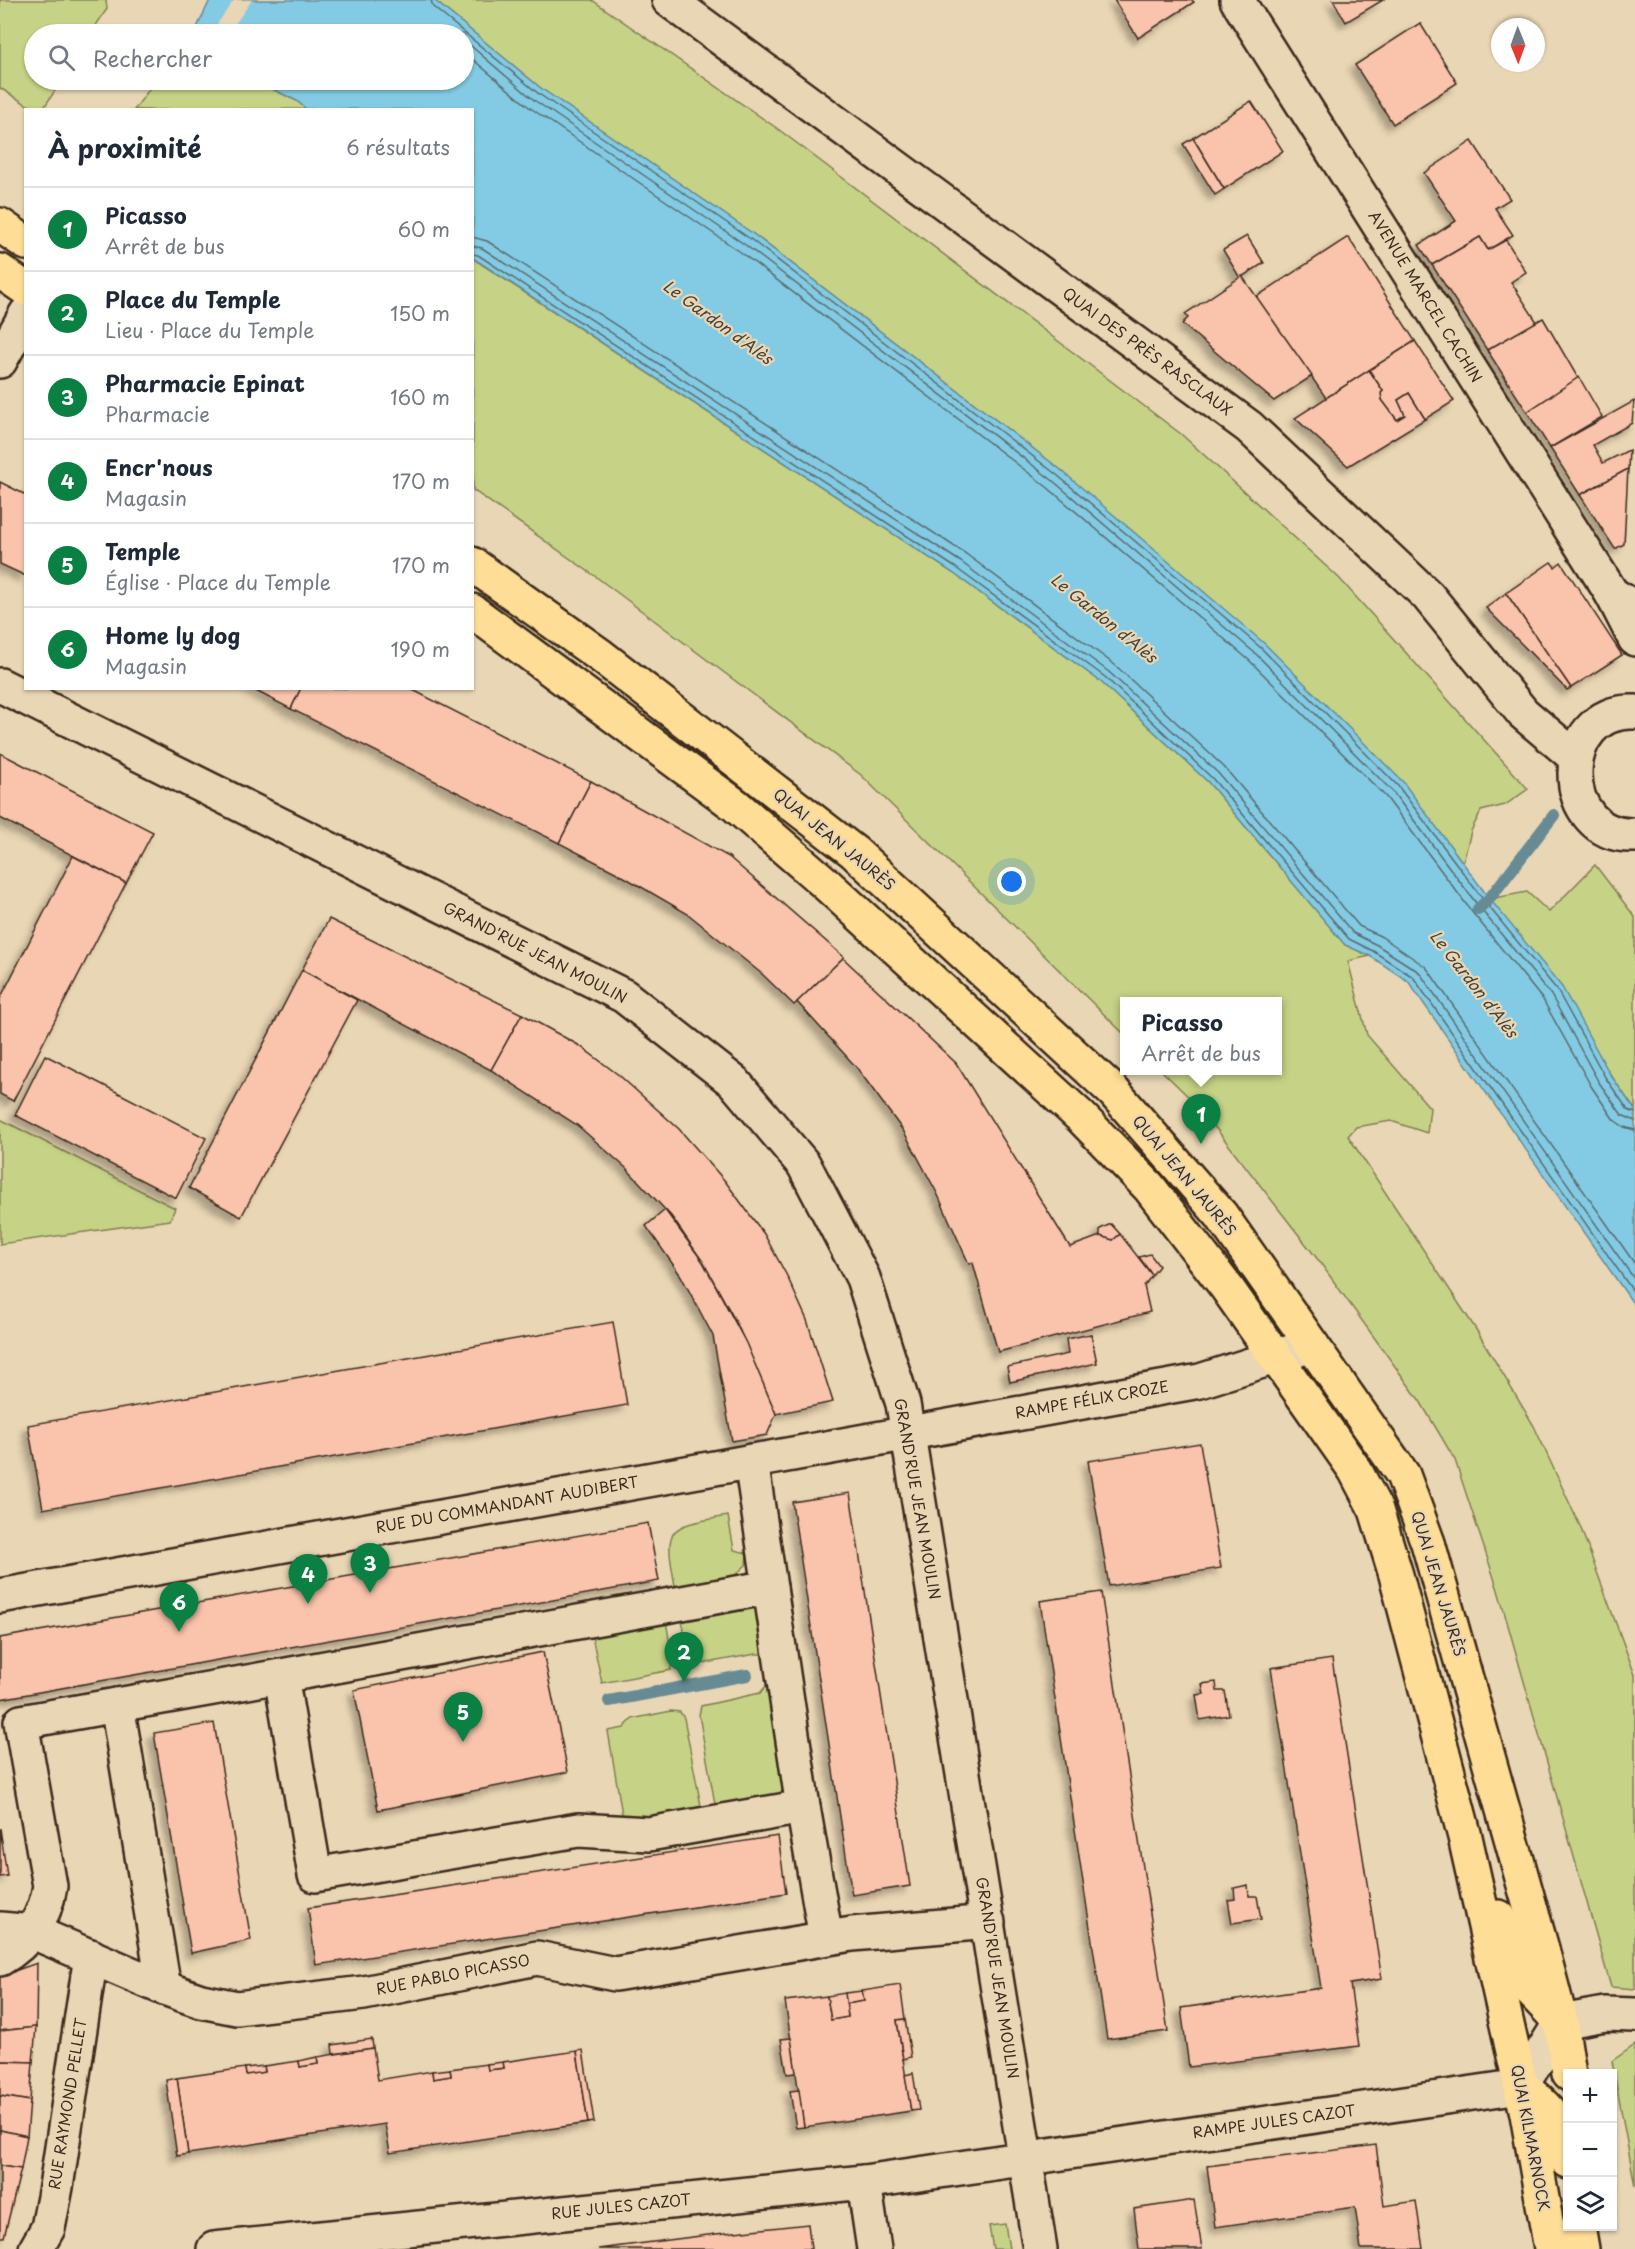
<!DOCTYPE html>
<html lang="fr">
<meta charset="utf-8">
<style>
body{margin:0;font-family:"Playpen Sans",sans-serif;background:#f6f6f7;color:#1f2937}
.controls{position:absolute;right:18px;bottom:18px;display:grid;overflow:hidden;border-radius:0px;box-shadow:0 2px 4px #0004}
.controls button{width:54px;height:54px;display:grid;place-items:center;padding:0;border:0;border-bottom:2px solid #e0e1e3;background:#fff;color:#1f2937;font:30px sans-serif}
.compass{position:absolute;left:1491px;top:18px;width:54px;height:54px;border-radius:50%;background:#fff;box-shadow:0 2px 4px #0004;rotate:179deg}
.you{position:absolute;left:1012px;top:882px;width:21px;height:21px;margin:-15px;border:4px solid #fff;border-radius:50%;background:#1a73e8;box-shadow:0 0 0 9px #1a73e833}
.badge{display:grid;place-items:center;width:39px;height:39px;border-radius:50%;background:#0b8043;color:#fff;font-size:20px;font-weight:700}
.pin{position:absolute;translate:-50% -50px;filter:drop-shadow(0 2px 3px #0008)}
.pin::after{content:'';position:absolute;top:32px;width:21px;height:18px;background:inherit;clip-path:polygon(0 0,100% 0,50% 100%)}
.popup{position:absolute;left:1120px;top:997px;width:162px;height:78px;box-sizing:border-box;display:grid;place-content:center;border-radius:0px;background:#fff;filter:drop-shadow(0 2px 4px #0005);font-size:20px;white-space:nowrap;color:#747a83}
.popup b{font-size:22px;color:#1f2937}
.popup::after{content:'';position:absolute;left:50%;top:100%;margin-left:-12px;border:12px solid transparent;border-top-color:#fff}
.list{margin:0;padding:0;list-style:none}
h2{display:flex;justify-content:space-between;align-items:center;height:78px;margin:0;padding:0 24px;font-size:26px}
h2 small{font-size:20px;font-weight:400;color:#747a83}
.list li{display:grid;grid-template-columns:39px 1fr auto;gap:18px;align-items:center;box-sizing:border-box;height:84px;padding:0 24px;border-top:2px solid #e0e1e3}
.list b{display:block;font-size:22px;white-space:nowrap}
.list p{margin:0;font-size:20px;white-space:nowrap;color:#747a83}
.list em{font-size:20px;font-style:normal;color:#747a83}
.icon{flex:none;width:33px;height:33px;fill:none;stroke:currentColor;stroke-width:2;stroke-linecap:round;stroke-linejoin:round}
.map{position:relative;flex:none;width:1635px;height:2249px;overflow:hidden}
.search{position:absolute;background:#fff;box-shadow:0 2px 4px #0004;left:24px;top:24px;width:450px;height:66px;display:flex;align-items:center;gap:15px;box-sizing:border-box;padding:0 21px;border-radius:33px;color:#747a83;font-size:22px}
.panel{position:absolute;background:#fff;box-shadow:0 2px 4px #0004;left:24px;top:108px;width:450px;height:582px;border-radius:0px}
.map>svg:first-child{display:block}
.green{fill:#c6d386;stroke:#807e52;stroke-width:1.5}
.water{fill:#83cbe4;stroke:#668b95;stroke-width:1.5}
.pier{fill:#e9d6b4}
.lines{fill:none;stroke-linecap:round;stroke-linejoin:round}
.shore{stroke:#586a6d;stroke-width:1.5}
.stream{stroke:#668b95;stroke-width:12}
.building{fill:#f9c3ac;stroke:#3b2a1e;stroke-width:1.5;filter:url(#shadow)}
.street-casing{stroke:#3b2a1e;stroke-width:38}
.secondary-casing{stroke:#3b2a1e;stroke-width:38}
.primary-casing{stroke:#3b2a1e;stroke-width:38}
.street{stroke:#e9d6b4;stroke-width:33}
.secondary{stroke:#e9d6b4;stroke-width:33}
.primary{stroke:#fedd96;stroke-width:33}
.labels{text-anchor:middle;stroke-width:4.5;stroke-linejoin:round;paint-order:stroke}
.street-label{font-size:15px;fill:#3b2a1e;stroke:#e9d6b4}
.water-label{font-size:16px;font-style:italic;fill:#46423c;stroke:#e9d6b4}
</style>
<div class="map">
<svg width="1635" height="2249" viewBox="0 0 1635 2249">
<defs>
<filter id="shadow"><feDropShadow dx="-5.5" dy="5.5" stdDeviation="3" flood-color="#0004"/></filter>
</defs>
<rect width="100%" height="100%" fill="#e9d6b4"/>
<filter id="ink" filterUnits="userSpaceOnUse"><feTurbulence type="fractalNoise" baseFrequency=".0167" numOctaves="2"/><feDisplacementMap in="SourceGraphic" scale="12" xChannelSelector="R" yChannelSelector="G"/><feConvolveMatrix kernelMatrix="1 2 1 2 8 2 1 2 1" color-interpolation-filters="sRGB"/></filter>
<g filter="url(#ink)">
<g class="green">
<polygon points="0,0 106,0 107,9 90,34 34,34 34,80 62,80 43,109 34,109 0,88"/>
<polygon points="434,0 592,0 778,129 1181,434 1339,578 1528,789 1505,805 1481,811 1471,831 1463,863 1402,782 1061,470 752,233 542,89"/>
<polygon points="156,80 254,80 297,101 306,109 134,110"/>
<polygon points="472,258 953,573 1101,682 1208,782 1345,945 1370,956 1348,961 1367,1035 1430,1108 1427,1133 1391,1121 1356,1127 1348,1136 1477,1331 1534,1426 1580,1526 1635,1675 1635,1989 1611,1987 1498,1590 1455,1460 1420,1401 1319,1261 1200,1108 1162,1071 1278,1070 1278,1002 1124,1002 1124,1034 861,775 599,579 473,490"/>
<polygon points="1595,865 1635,917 1635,1110 1489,899 1527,892 1549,912"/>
<polygon points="0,1119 175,1208 170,1220 0,1244"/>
<path d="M728 1516 734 1550 747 1553 746 1565 731 1579 676 1591C664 1526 664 1527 728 1516Z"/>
<polygon points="743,1603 760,1611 769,1661 762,1654 756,1654 695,1665 688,1652 680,1611"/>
<polygon points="665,1614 672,1658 671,1670 602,1683 590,1627"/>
<polygon points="773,1678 784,1788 779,1798 717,1815 699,1715 701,1706 760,1693"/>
<polygon points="671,1711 680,1712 684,1718 703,1816 627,1818 622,1814 608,1731 624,1728 632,1719"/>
<polygon points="1635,2045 1635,2186 1612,2061"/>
<polygon points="1005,2224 1009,2249 993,2249 989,2226"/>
</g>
<polygon class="water" points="210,0 434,0 542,89 752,233 1061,470 1265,644 1403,782 1489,898 1562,987 1610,1074 1635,1110 1635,1306 1408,981 1370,956 1345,945 1208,782 1101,682 953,573 473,258 472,110 306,109 297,101 254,80 464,80 464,34 194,34"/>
<polygon class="pier" points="234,0 252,0 228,34 210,34"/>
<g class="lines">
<g class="shore">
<polyline points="431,0 433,7 539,94 749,238 1057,475 1261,648 1398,786 1485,902 1557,990 1605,1077 1628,1110 1635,1113"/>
<polyline points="464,40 534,100 744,244 1052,480 1256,654 1392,791 1479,907 1551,995 1598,1081 1622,1115 1635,1121"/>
<polyline points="464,52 529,107 739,251 1047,487 1250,661 1386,797 1472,912 1543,1000 1591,1086 1614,1120 1624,1127 1635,1130"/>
<polyline points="472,237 487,241 966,554 1115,665 1224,767 1359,926 1382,937 1426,967 1635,1264"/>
<polyline points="472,246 482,248 961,562 1109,672 1218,773 1353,933 1377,945 1419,972 1635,1280"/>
<polyline points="472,254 478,255 956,568 1105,677 1212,778 1349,939 1373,951 1413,977 1635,1294"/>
</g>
<g class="stream">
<polyline points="1478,909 1489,899 1554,815"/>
<polyline points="609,1701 747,1675"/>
</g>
</g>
<g class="building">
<polygon points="1114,0 1192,0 1194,2 1138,38"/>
<polygon points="1333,0 1383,0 1346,22"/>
<polygon points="1420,23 1457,83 1393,124 1355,65"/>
<polygon points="1251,101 1283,151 1224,189 1193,138"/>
<polygon points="1193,138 1224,189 1215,195 1183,144"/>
<polygon points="1472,141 1510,199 1495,208 1513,235 1488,250 1480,237 1432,265 1419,245 1456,221 1424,173"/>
<polygon points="1247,236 1264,263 1240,278 1223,250"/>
<polygon points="1348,237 1415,341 1326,398 1256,297"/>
<polygon points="1480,237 1488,250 1506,240 1526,272 1511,282 1537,322 1487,350 1432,265"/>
<polygon points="1242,276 1312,376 1274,401 1182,324 1188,318 1185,314"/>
<polygon points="1543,318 1578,378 1527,412 1487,350"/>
<polygon points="1415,341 1454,401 1425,419 1409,393 1398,400 1405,415 1397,420 1382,400 1381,393 1383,391 1369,370"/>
<polygon points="1369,370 1383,391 1381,393 1382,400 1397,420 1405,415 1398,400 1409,393 1425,419 1348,466 1295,418"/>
<polygon points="1579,377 1602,417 1550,448 1527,412"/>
<polygon points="1634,401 1632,423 1593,445 1603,463 1629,450 1628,469 1580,495 1550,448"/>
<polygon points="1628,469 1624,544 1615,549 1580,495"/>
<polygon points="0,482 26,495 26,576 0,564"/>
<polygon points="1551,562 1555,567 1561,562 1622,655 1571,688 1506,593"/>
<polygon points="1506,593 1571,688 1567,690 1486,608"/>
<polygon points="250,688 301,688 291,709"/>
<polygon points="301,688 409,688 591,781 559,843 291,709"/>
<polygon points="0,753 153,832 126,883 0,818"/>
<polygon points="591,781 729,857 844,957 794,1005 762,974 688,914 619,874 559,843"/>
<polygon points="73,856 126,883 13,1101 0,1094 0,999"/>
<polygon points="329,919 522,1014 491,1070 302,970"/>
<polygon points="843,958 956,1063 1070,1247 1100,1236 1113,1240 1120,1234 1152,1275 1144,1286 1150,1312 998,1352 973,1263 969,1264 937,1193 904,1132 857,1068 797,1002"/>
<polygon points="302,970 357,1000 241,1217 189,1188"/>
<polygon points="522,1014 580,1046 620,1076 679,1129 725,1181 764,1234 787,1276 807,1320 833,1402 776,1414 737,1324 703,1262 671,1216 626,1168 577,1125 491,1070"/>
<polygon points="45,1055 206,1138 176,1198 15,1115"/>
<polygon points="665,1210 703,1262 746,1343 776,1414 767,1435 732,1441 713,1336 681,1276 646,1226"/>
<polygon points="1111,1224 1120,1234 1113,1240 1100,1236 1100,1229"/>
<polygon points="1150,1254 1159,1266 1152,1275 1139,1257"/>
<polygon points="613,1322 627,1405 43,1509 28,1425"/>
<polygon points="1091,1334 1097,1363 1010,1382 1007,1367 1068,1354 1066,1339"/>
<polygon points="1200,1443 1221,1568 1109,1586 1088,1461"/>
<polygon points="850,1493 910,1886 852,1895 792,1502"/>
<polygon points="648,1523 659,1581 0,1699 0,1638"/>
<polygon points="1101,1592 1168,2031 1107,2039 1040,1601"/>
<polygon points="543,1652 568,1772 378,1810 354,1690"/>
<polygon points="1332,1659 1382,1979 1350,1984 1359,2046 1189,2067 1181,2008 1321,1988 1271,1668"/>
<polygon points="1216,1682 1217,1691 1225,1691 1229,1715 1200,1720 1196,1695 1204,1694 1202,1684"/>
<polygon points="214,1723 251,1940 191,1953 154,1733"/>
<polygon points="0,1828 7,1876 0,1877"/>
<polygon points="778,1836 786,1893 316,1965 308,1908"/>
<polygon points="1248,1885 1249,1896 1257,1896 1261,1919 1232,1923 1228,1900 1235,1899 1234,1888"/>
<polygon points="37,1963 36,2027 0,2031 0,1976"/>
<polygon points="900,1985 905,2019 897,2020 911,2111 804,2127 785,2001 827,1996 831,2020 848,2017 846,2004 864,2001 862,1991"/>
<polygon points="862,1991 864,2001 846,2004 845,1993"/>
<polygon points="845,1993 848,2017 831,2020 827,1996"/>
<polygon points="905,2019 911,2057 903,2059 897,2020"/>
<polygon points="36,2027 33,2062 0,2061 0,2031"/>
<polygon points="791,2038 796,2073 787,2074 781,2039"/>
<polygon points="372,2039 373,2048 333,2054 332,2045"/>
<polygon points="373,2048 378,2080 432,2071 433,2079 451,2076 450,2069 487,2064 488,2070 504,2068 503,2062 577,2051 588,2123 390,2153 385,2124 188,2154 177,2078 245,2068 246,2075 265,2072 264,2066 299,2061 300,2067 318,2064 317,2057"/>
<polygon points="583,2050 594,2122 588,2123 577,2051"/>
<polygon points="317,2057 318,2064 300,2067 299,2061"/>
<polygon points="0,2061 33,2062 30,2101 0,2096"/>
<polygon points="503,2062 504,2068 488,2070 487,2064"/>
<polygon points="264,2066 265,2072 246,2075 245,2068"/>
<polygon points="450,2069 451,2076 433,2079 432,2071"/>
<polygon points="913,2073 919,2110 911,2111 905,2075"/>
<polygon points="177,2078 188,2154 177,2156 166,2080"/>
<polygon points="799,2090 804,2127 796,2128 790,2091"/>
<polygon points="0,2096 30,2101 27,2136 0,2130"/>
<polygon points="0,2130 27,2136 21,2169 0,2166"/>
<polygon points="1376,2145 1384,2206 1416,2201 1423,2249 1361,2249 1355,2207 1215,2227 1207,2166"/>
<polygon points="0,2166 21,2169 4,2237 0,2237"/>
<polygon points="1194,2200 1202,2249 1139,2249 1134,2209"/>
<polygon points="808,2224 811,2249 598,2249 716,2234"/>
</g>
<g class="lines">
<defs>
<g id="street">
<polyline points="1237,0 1612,594 1635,608"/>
<polyline points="0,361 26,314"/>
<polyline points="1612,594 1635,639"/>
<polyline points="751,1461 803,1807 826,1938"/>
<polyline points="770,1587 281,1676 315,1875 578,1830 649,1834 803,1807"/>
<polyline points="0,1596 1200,1381 1312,1345"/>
<polyline points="117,1705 281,1676"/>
<polyline points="0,1929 33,1932 164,1988 201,2001 237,2008 364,1993 537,1958 615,1974 852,1934 988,1922"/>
<path d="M0 1959C28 1943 45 1918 50 1886L21 1722 117 1705 164 1988"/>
<polyline points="864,2182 874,2249"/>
<polyline points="36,2249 48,2228 56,2187 91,1956"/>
<polyline points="214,2249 864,2182 1521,2086 1561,2022 1605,2014 1635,2015"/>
</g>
<g id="secondary">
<polyline points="669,0 1249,427 1428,596 1523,713 1576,758"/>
<polyline points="0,685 624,996 734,1082 804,1165 863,1278 903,1404 1040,2249"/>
<path d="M1635 712C1555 708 1555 839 1635 835"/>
</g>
<g id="primary">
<polyline points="0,225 26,243"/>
<polyline points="0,271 26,289"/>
<polyline points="472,564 601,656 854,852 1113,1091 1221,1215 1403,1475 1428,1543 1542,1949 1561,2022 1569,2074"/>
<polyline points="472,611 735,805 825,883 1080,1116 1149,1187 1227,1288 1355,1470 1376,1510 1396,1575 1465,1837 1527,2114 1551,2249"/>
<polyline points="1499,1917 1530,1990 1556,2017"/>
<path d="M1521 2086C1552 2110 1561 2121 1568 2162"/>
<polyline points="1578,2226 1582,2249"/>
</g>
</defs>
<use href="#street" class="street-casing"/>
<use href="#secondary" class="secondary-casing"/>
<use href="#primary" class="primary-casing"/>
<use href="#street" class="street"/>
<use href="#secondary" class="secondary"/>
<use href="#primary" class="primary"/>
</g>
</g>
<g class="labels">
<g class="street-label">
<text transform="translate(1425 297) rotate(58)" y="5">AVENUE MARCEL CACHIN</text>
<text transform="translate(1147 352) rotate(36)" y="5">QUAI DES PRÈS RASCLAUX</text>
<text transform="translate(834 840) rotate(39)" y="5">QUAI JEAN JAURÈS</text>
<text transform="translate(535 953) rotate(27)" y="5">GRAND'RUE JEAN MOULIN</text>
<text transform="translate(1184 1176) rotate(50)" y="5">QUAI JEAN JAURÈS</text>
<text transform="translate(1092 1400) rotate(-10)" y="5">RAMPE FÉLIX CROZE</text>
<text transform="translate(917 1499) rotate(80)" y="5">GRAND'RUE JEAN MOULIN</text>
<text transform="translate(507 1505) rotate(-10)" y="5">RUE DU COMMANDANT AUDIBERT</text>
<text transform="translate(1438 1584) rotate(73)" y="5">QUAI JEAN JAURÈS</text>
<text transform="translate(453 1975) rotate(-11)" y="5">RUE PABLO PICASSO</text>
<text transform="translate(997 1978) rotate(81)" y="5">GRAND'RUE JEAN MOULIN</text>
<text transform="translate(68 2104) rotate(-81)" y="5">RUE RAYMOND PELLET</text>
<text transform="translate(1274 2122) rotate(-8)" y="5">RAMPE JULES CAZOT</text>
<text transform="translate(1530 2138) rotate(79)" y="5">QUAI KILMARNOCK</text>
<text transform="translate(621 2207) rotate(-6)" y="5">RUE JULES CAZOT</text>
</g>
<g class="water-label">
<text transform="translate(718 322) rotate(36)" y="6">Le Gardon d'Alès</text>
<text transform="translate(1104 618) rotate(39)" y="6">Le Gardon d'Alès</text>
<text transform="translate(1474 984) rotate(52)" y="6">Le Gardon d'Alès</text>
</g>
</g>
</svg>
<div class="controls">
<button>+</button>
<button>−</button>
<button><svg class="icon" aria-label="layers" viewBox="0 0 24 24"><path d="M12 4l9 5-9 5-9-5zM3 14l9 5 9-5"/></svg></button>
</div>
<svg class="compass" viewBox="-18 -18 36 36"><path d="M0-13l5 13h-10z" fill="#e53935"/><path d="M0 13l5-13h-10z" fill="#747a83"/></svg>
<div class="you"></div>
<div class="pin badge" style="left:1201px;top:1144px">1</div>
<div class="popup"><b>Picasso</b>Arrêt de bus</div>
<div class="pin badge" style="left:684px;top:1682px">2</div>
<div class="pin badge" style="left:370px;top:1593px">3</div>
<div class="pin badge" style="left:308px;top:1604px">4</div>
<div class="pin badge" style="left:463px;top:1742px">5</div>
<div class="pin badge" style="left:179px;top:1632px">6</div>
<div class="search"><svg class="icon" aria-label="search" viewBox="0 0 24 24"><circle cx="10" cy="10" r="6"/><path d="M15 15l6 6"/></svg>Rechercher</div>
<section class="panel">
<h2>À proximité<small>6 résultats</small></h2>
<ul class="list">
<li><span class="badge">1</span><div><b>Picasso</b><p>Arrêt de bus</p></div><em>60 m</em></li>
<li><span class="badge">2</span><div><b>Place du Temple</b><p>Lieu · Place du Temple</p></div><em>150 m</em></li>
<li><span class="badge">3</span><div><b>Pharmacie Epinat</b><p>Pharmacie</p></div><em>160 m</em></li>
<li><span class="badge">4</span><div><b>Encr'nous</b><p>Magasin</p></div><em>170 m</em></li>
<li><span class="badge">5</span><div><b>Temple</b><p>Église · Place du Temple</p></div><em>170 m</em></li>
<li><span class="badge">6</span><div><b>Home ly dog</b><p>Magasin</p></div><em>190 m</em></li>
</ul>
</section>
</div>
